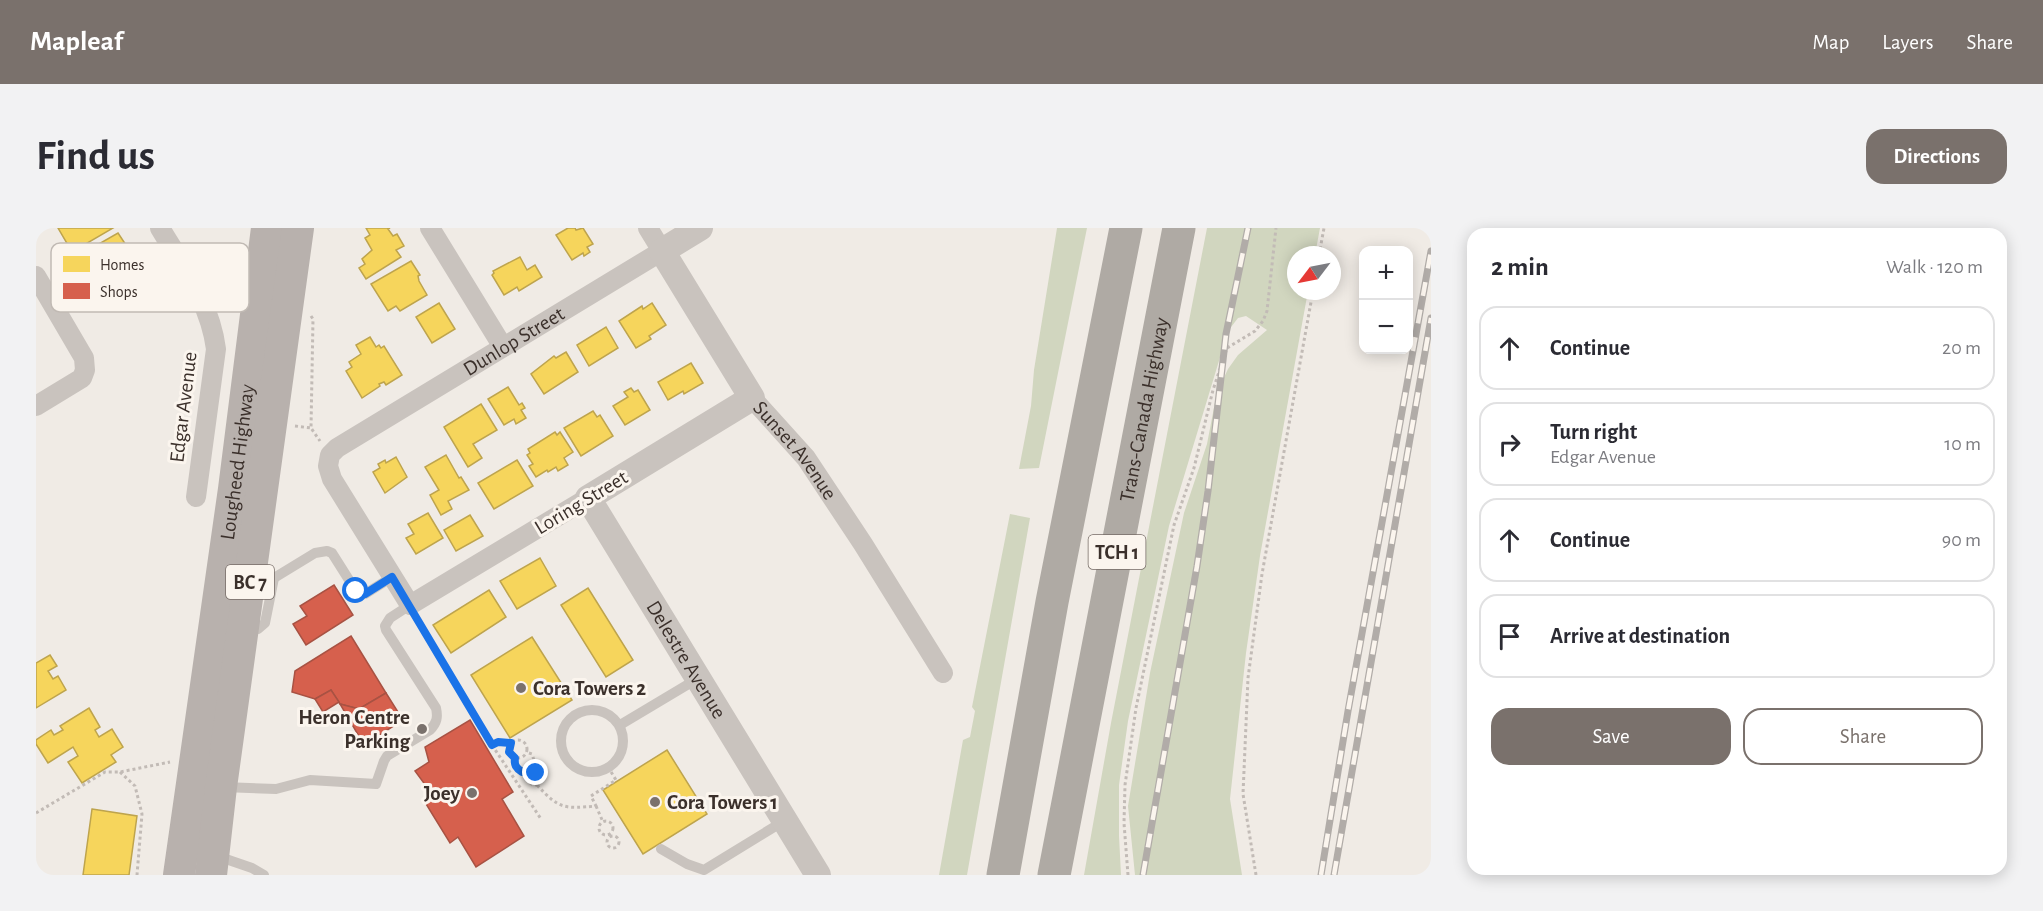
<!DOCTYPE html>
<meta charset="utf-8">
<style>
body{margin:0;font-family:"Alegreya Sans",sans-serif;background:#f2f2f3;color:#2b2b33}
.controls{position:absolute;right:18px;top:18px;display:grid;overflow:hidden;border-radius:12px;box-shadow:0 3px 15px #0003}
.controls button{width:54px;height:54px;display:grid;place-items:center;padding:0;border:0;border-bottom:2px solid #e1e1e2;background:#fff;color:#2b2b33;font:30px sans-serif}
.compass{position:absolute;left:1251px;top:18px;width:54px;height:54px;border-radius:50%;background:#fff;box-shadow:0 3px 15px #0003;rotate:238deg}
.stop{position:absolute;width:18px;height:18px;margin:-14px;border:4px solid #1a73e8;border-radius:50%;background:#fff}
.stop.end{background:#1a73e8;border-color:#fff;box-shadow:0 2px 6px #0008}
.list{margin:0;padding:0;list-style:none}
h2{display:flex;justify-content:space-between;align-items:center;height:78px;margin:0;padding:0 24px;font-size:26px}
h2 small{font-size:20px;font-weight:400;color:#7c7c81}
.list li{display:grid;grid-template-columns:39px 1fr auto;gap:18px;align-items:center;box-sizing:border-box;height:84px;margin:0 12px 12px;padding:0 12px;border:2px solid #e1e1e2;border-radius:18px}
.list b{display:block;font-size:22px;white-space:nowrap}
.list p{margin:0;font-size:20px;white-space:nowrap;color:#7c7c81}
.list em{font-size:20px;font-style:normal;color:#7c7c81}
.actions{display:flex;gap:12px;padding:18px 24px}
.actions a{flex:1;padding:14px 0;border:2px solid #7a716c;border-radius:18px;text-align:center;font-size:21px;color:#7a716c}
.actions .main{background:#7a716c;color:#fff}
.icon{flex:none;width:33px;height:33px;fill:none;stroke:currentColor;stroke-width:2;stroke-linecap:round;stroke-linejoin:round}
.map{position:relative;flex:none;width:1395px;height:647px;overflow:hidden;border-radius:18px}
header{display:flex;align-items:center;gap:36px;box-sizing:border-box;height:84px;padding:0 30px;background:#7a716c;color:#fff}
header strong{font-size:28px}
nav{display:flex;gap:33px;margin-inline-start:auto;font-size:21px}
.intro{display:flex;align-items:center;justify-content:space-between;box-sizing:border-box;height:144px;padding:0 36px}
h1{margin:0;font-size:42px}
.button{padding:15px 27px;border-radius:18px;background:#7a716c;color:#fff;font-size:21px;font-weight:700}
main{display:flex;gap:36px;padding:0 36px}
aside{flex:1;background:#fff;border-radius:18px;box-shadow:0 3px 15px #0003}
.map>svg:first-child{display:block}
.green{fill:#d1d6bf}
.homes{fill:#f6d55c;stroke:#bea44d;stroke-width:1.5}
.shops{fill:#d6604d;stroke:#a85243;stroke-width:1.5}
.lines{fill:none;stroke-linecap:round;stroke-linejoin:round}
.path{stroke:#c2bbb6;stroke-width:3;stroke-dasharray:3 3;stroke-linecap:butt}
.service{stroke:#c9c3be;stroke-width:10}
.minor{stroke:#c9c3be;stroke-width:20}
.tertiary{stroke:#c9c3be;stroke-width:26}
.primary{stroke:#b8b1ad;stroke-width:32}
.motorway{stroke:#afaaa4;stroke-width:33}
.rail-casing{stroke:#b1aca8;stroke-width:7}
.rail{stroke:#fbf5ee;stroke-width:4.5;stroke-dasharray:14;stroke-linecap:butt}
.route{stroke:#1a73e8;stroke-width:8}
.poi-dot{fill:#7a716c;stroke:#fbf5ee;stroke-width:2}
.labels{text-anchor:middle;stroke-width:6;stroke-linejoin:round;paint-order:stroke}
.shield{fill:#fbf5ee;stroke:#756b66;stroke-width:1.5}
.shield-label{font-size:20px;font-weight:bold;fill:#3b302b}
.street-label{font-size:21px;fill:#3b302b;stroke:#fbf5ee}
.poi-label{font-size:21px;font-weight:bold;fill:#3b302b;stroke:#fbf5ee;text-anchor:start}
.key{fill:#fbf5ee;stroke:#c1bab4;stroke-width:1.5}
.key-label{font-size:16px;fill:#3b302b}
</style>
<header>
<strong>Mapleaf</strong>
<nav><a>Map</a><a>Layers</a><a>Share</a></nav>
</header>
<div class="intro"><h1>Find us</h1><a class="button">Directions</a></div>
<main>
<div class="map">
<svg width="1395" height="647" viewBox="0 0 1395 647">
<rect width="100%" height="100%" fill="#f0ebe5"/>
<g class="green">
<polygon points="1021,0 1051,0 1003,240 983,241 995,178 998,142"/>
<polygon points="1171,0 1284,0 1279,27 1260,27 1260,63 1272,63 1224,328 1210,425 1194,571 1206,647 1099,647 1092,578 1114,445 1148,285 1171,216 1181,164 1192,141 1202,127 1231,102 1210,88 1202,90 1192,103 1133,298 1092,493 1083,557 1083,608 1085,647 1048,647 1075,495"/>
<polygon points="974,286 994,290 931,647 903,647 927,512 934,509 939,483 936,479"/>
</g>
<g class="homes">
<polygon points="22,0 77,0 36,24"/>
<polygon points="330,0 354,0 352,1 357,8 361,6 368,18 360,22 365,29 330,51 323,40 329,36 326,31 336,22 329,10 334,7"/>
<polygon points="532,0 539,0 540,2 547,0 557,16 551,19 554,24 548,28 547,25 536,32 520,7"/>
<polygon points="82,5 92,20 68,36 70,40 94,28 101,44 67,64 55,43 58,42 47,25"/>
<polygon points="484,29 491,42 499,37 506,49 483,63 481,59 468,67 456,47 458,45 457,43"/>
<polygon points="375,33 384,47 382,48 383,53 391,67 364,83 360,78 352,83 335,56"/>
<polygon points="403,75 419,101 396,115 380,89"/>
<polygon points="616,75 630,97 613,108 615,111 600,120 583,93 606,78 607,81"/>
<polygon points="570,99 582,120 553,138 541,117"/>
<polygon points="334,109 340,119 343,117 345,120 348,118 366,147 350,157 348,154 343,156 344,158 326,170 310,143 316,139 313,134 325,126 320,117"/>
<polygon points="530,124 542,144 508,166 495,146 518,128 520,130"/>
<polygon points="655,135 667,155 648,166 647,163 632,172 622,154"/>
<polygon points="472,159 483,177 486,175 489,180 485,182 490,190 480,196 478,191 468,197 452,171"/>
<polygon points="595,160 598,164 602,162 614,182 589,197 577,178 592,169 588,164"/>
<polygon points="445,176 461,202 437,216 446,230 432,239 408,199"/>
<polygon points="557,183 561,189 564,187 577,208 545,228 528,200"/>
<polygon points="519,204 521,207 524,204 537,224 528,230 532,237 522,243 520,239 512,244 511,242 500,249 493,238 497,236 491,227 494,225 492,221"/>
<polygon points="410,227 423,250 425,249 433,262 412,273 416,281 405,287 394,267 403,262 389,239"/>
<polygon points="360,229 371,249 349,265 337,244 344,240 342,236 349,232 350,235"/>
<polygon points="481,232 497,258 458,281 442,255"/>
<polygon points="392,285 407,310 380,326 370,310 378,306 372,296"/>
<polygon points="434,287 447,308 420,323 408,302"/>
<polygon points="504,330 520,358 481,381 464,353"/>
<polygon points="552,360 597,432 570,449 525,377"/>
<polygon points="453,362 470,389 415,425 397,397"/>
<polygon points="496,409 536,472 474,510 435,447"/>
<polygon points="14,427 21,438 12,443 17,451 22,448 30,462 0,480 0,435"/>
<polygon points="53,480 64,499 59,502 63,509 76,501 87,519 75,527 80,534 46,555 32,534 42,528 37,519 12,535 0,516 0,512 15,502 18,507 27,502 24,498"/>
<polygon points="631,522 671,586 607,626 567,562"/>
<polygon points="56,581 101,588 93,647 47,647"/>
</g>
<g class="shops">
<polygon points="298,357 317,387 270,417 257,396 271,388 264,378"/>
<polygon points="315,408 350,465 323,481 304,476 295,462 279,471 256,464 259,443"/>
<polygon points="295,462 303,474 287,484 279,471"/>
<polygon points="350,465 367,492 328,517 304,476 323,481"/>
<polygon points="434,492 477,564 466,571 488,608 440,639 422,609 414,615 387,571 396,566 379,543 393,534 389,519"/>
</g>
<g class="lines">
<g class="path">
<polyline points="1283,27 1288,0"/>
<polyline points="275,88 277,91 275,200 284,213"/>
<polyline points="259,198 275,200"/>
<polyline points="383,393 456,517 505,591"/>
<circle cx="482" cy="521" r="9"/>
<polyline points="456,517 462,515 475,515"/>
<path d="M479 530C478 537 480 541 486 544 497 542 500 536 496 526L490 524"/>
<polyline points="84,544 99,558 106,586 101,647"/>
<circle cx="499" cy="551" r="6"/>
<path d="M501 557C523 581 528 581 560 578L555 568 580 552 572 539"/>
<polyline points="560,578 567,594"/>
<polyline points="0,585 69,544 84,544 134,534"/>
<circle cx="570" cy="600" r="7"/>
<circle cx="577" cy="614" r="6"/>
<polyline points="1092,647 1088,595 1089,557 1100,480 1138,297 1158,240 1177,162 1191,120 1219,103 1227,93 1231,83 1240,0"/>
<polyline points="1220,647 1207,566 1212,450 1226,346 1277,63"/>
</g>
<g class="service">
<polyline points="218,344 238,350 279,325 291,323 296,325 320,363 325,366 329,366 356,349"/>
<polyline points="210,400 222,401 229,395 238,350"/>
<circle cx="556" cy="513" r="31"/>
<polyline points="584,497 661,451"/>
<path d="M187 559 240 561 274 552 340 556 348 533 351 528 394 502C401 495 402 489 400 480L350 402 349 398 354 390 374 377"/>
<polyline points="625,621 651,636 668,642 748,593"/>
<polyline points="181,628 216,640 228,647"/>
</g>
<g class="minor">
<path d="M124 0C148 40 174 75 180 121L160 269"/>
<polyline points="394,0 467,119"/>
<polyline points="0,48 48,130 49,142 46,150 0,178"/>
<path id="s1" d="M716 170 770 230 827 316 907 445"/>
<path id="s2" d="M552 270 374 377 296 251 292 238 294 227 301 220 626 23 612 0"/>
</g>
<path class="tertiary" id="s3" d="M664 0 626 23 716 170 552 270 782 647"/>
<g class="primary">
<path id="s4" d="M143 647 198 261 231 0"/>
<polyline points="175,647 185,559 262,0"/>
</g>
<g class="motorway">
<polyline points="967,647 1016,374 1090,0"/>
<path id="s5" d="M1018 647 1143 0"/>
</g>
<defs>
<g id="rail">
<polyline points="1107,647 1161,338 1172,263 1190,106 1212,0"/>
<polyline points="1285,647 1312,483 1395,23"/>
<polyline points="1298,647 1395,90"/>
</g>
</defs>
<use href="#rail" class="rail-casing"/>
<use href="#rail" class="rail"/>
</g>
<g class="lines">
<path class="route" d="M320 363 325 366H329L356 349 456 517 462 514 475 515 473 524 479 530C478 537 480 540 486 544L492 543 495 546 500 545"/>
</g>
<g class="poi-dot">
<circle cx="485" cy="460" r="6"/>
<circle cx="386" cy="501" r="6"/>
<circle cx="436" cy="565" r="6"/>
<circle cx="619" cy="574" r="6"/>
</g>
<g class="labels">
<g class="shield">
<rect x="1052.5" y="307" width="57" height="34" rx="4.5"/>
<rect x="190" y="337" width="48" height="34" rx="4.5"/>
</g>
<g class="shield-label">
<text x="1081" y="331">TCH 1</text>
<text x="214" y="361">BC 7</text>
</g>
<g class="street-label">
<text dy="7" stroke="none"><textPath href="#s2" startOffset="597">Dunlop Street</textPath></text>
<text transform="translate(147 179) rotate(-83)" y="7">Edgar Avenue</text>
<text dy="7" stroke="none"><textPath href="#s5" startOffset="474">Trans-Canada Highway</textPath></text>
<text dy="7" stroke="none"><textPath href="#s1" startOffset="68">Sunset Avenue</textPath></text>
<text dy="7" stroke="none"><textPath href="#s4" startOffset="417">Lougheed Highway</textPath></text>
<text transform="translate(545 274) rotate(-31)" y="7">Loring Street</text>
<text dy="7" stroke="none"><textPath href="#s3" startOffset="598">Delestre Avenue</textPath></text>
</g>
<g class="poi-label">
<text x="497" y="467">Cora Towers 2</text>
<text x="374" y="496" text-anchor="end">Heron Centre<tspan x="374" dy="24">Parking</tspan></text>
<text x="424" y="572" text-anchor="end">Joey</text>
<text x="631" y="581">Cora Towers 1</text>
</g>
</g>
<rect x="15" y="15" width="198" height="69" rx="9" class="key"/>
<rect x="27" y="28" width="27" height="16" fill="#f6d55c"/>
<rect x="27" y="55" width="27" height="16" fill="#d6604d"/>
<g class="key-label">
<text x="64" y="42">Homes</text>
<text x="64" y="69">Shops</text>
</g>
</svg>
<div class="controls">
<button>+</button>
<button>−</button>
</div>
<svg class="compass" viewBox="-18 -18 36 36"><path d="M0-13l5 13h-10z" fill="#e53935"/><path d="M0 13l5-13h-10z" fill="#7c7c81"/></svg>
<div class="stop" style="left:320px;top:363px"></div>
<div class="stop end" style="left:500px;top:545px"></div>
</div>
<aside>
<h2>2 min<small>Walk · 120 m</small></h2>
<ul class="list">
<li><svg class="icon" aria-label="ahead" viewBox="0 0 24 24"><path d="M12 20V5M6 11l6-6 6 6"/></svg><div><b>Continue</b></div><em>20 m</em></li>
<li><svg class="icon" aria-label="right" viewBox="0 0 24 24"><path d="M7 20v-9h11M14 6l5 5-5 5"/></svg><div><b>Turn right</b><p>Edgar Avenue</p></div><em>10 m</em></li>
<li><svg class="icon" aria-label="ahead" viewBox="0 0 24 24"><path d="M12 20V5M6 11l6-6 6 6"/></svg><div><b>Continue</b></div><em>90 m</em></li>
<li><svg class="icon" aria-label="arrive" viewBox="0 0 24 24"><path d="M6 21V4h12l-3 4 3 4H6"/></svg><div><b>Arrive at destination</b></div></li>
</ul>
<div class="actions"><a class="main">Save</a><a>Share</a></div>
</aside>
</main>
